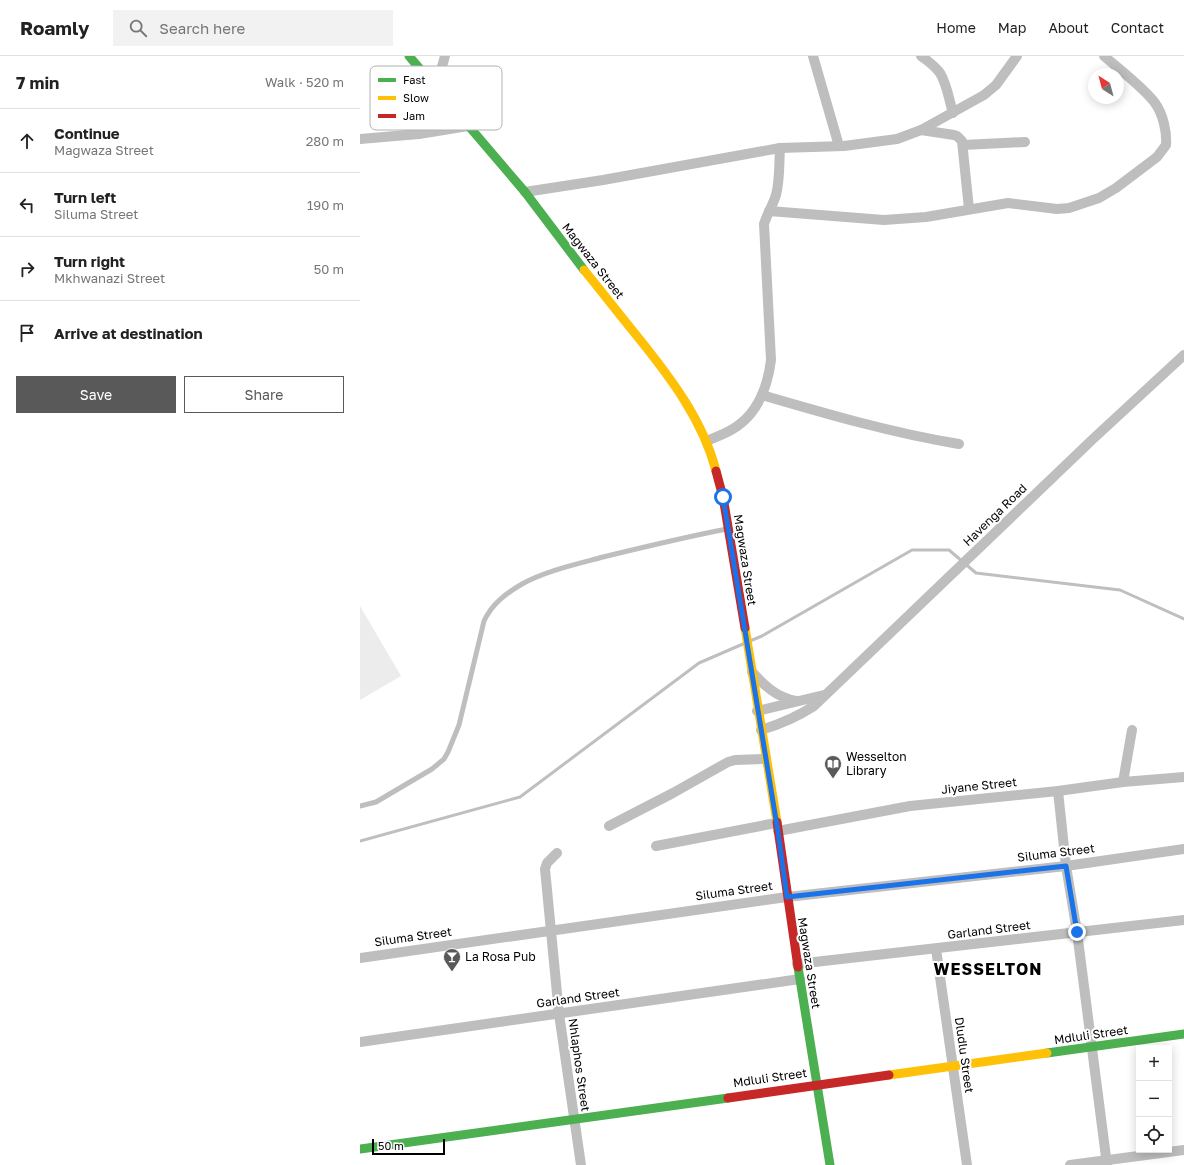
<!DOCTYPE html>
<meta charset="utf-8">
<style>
body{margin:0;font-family:"Golos Text",sans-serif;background:#f2f2f2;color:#222}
.controls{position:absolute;right:12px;bottom:12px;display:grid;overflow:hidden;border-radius:0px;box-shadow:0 2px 10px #0003}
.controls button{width:36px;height:36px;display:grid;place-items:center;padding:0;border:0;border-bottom:1px solid #e0e0e0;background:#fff;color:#222;font:20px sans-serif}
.compass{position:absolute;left:728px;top:12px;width:36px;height:36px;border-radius:50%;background:#fff;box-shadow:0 2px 10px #0003;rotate:324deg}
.scale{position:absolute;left:12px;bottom:10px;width:73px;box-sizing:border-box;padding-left:4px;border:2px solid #000;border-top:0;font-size:11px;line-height:14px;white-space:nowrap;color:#000;-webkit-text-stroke:3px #fff;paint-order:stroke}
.stop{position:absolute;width:12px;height:12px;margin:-9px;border:3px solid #1a73e8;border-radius:50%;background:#fff}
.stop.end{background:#1a73e8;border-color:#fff;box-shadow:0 1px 4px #0008}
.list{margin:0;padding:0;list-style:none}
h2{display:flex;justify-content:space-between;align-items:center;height:52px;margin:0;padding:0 16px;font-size:17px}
h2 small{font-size:13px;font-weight:400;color:#767676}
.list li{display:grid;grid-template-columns:26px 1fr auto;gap:12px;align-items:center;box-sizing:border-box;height:64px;padding:0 16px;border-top:1px solid #e0e0e0}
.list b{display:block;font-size:15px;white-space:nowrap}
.list p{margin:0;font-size:13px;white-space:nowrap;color:#767676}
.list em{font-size:13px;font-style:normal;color:#767676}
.actions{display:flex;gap:8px;padding:12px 16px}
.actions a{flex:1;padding:9px 0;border:1px solid #595959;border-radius:0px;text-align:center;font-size:14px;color:#595959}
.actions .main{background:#595959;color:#fff}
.icon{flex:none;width:22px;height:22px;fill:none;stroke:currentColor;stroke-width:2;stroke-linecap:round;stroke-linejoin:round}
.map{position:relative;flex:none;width:824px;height:1109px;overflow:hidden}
header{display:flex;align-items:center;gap:24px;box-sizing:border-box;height:56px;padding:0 20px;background:#fff;border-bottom:1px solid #e0e0e0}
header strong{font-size:19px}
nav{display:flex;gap:22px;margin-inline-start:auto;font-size:14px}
.search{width:280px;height:36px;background:#f2f2f2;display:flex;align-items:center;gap:10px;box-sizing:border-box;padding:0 14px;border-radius:0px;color:#767676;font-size:15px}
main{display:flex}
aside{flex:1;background:#fff}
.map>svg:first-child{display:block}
.green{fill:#ececec}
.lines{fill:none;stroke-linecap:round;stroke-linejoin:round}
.stream{stroke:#bfbfbf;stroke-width:3}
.lane{stroke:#bebebe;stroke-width:5}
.street{stroke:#bebebe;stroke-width:10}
.fast{stroke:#4caf50;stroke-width:9}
.slow{stroke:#ffc107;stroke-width:9}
.jam{stroke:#c62828;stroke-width:9}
.route{stroke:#1a73e8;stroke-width:5}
.labels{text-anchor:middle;stroke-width:4;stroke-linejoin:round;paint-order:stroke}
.street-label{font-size:12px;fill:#000;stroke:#fff}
.poi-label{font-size:12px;fill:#000;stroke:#fff;text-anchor:start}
.district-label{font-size:16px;font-weight:bold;letter-spacing:1px;fill:#000;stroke:#fff}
.key{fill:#fff;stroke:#b2b2b2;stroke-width:1}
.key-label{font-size:11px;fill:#000}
</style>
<header>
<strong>Roamly</strong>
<div class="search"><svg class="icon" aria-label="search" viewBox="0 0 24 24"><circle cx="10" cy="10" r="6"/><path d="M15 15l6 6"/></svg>Search here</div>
<nav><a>Home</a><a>Map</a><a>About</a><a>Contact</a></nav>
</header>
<main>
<aside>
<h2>7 min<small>Walk · 520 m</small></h2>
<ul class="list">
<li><svg class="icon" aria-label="ahead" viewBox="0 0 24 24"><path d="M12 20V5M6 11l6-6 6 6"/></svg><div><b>Continue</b><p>Magwaza Street</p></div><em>280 m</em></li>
<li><svg class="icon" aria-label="left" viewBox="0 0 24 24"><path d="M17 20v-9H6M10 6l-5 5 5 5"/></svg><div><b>Turn left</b><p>Siluma Street</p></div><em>190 m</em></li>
<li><svg class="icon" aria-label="right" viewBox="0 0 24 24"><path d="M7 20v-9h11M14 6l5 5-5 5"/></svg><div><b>Turn right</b><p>Mkhwanazi Street</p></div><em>50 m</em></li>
<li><svg class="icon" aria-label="arrive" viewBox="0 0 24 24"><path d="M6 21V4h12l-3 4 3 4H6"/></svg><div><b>Arrive at destination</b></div></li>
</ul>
<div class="actions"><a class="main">Save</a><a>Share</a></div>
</aside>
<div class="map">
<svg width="824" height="1109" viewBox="0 0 824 1109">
<rect width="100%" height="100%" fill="#fff"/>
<polygon class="green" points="0,550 41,620 0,644"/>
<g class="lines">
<g class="stream">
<polyline points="390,585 402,580 552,494 589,494 616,517 760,534 824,563"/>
<polyline points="0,785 160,741 339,607 383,588"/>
</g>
<path class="lane" d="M0 750 16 746 72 713 84 703 88 696 99 669 124 565C132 548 145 538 162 528 185 515 217 508 243 501 284 491 325 481 367 473"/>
<g class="street">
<polyline points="453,0 479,90"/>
<path d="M561 0C568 5 575 10 580 17 587 28 589 44 593 57"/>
<polyline points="76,32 85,0"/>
<polyline points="561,74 594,79 597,80 602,85 609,153"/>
<polyline points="0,83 59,78 108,70"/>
<polyline points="603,89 665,86"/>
<polyline points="165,136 243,124 420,92 484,90 537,83 561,74 624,39 636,29 657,0"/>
<path d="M409 155 524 164 566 161 648 147 697 153 709 152 739 142 756 132 797 101 806 89C807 76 803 58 795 47 784 32 759 13 744 0"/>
<path d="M402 339C467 358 532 377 599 388"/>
<path d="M347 385C358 380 371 376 380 368 399 353 408 328 411 304L404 168C407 158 413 149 416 139 420 124 419 107 420 92"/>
<path d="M392 616C405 630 416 641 436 645"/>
<polyline points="397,655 464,639"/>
<path d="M401 674C421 668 437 661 454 650L734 382 824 299"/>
<polyline points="763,726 772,674"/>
<polyline points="698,735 706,810 717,876 747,1109"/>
<polyline points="249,770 313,737 368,706 375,704 406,703"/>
<polyline points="418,775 550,750 698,735 763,726 824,721"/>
<polyline points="296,790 416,767"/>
<polyline points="197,797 187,807 185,813 199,958 221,1109"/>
<polyline points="576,893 607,1109"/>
<polyline points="0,902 427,841 706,810 824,793"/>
<polyline points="437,908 824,864"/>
<polyline points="0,986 440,923"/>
<polyline points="710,1109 824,1094"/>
</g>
<g class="fast">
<polyline points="49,0 165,136 224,214"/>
<polyline points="438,911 470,1109"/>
<polyline points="687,997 824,978"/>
<polyline points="0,1093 368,1042"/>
</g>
<g class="slow">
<path d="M224 214C242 236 259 258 277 280 310 321 343 364 356 415"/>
<polyline points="385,572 417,766"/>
<polyline points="529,1019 687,997"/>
</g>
<g class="jam">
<polyline points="356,415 363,441 385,572"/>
<polyline points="417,766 438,911"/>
<polyline points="368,1042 529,1019"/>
</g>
</g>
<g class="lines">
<polyline class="route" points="363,441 418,776 427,841 706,810 717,876"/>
</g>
<defs>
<symbol id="library-pin" viewBox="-11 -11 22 30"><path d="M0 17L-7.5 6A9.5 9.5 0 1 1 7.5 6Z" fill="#595959" stroke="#fff"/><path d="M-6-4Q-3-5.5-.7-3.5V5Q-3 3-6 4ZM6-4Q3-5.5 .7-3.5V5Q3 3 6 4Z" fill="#fff"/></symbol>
<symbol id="bar-pin" viewBox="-11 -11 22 30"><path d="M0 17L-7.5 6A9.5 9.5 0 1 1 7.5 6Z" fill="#595959" stroke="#fff"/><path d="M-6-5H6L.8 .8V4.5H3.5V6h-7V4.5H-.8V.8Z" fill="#fff"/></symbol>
</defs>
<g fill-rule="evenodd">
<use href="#library-pin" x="463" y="698" width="20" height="27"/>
<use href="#bar-pin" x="82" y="891" width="20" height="27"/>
</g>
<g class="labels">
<g class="street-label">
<text transform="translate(233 205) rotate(52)" y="4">Magwaza Street</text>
<text transform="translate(635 459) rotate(-44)" y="4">Havenga Road</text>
<text transform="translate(385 504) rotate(81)" y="4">Magwaza Street</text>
<text transform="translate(619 730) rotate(-6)" y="4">Jiyane Street</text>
<text transform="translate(696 797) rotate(-7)" y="4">Siluma Street</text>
<text transform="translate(374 835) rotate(-8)" y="4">Siluma Street</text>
<text transform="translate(629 874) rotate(-7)" y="4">Garland Street</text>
<text transform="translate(53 881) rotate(-8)" y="4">Siluma Street</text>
<text transform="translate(449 907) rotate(81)" y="4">Magwaza Street</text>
<text transform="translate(218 942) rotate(-8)" y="4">Garland Street</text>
<text transform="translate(731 979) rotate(-8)" y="4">Mdluli Street</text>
<text transform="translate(604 999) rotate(82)" y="4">Dludlu Street</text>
<text transform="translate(219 1009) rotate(82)" y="4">Nhlaphos Street</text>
<text transform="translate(410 1022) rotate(-8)" y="4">Mdluli Street</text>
</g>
<g class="poi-label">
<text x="486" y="705">Wesselton<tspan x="486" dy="14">Library</tspan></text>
<text x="105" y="905">La Rosa Pub</text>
</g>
<g class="district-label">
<text x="628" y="919">WESSELTON</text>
</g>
</g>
<rect x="10" y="10" width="132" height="64" rx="6" class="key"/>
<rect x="18" y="22" width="18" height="4" fill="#4caf50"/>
<rect x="18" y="40" width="18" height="4" fill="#ffc107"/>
<rect x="18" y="58" width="18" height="4" fill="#c62828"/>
<g class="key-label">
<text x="43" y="28">Fast</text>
<text x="43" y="46">Slow</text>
<text x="43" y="64">Jam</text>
</g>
</svg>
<div class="controls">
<button>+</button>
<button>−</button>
<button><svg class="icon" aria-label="locate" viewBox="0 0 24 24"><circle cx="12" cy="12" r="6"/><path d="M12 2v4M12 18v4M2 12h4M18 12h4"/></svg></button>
</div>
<svg class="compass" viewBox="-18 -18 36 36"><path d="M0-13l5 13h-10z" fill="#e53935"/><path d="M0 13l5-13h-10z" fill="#767676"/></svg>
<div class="scale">50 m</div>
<div class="stop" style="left:363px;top:441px"></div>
<div class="stop end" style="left:717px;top:876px"></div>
</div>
</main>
